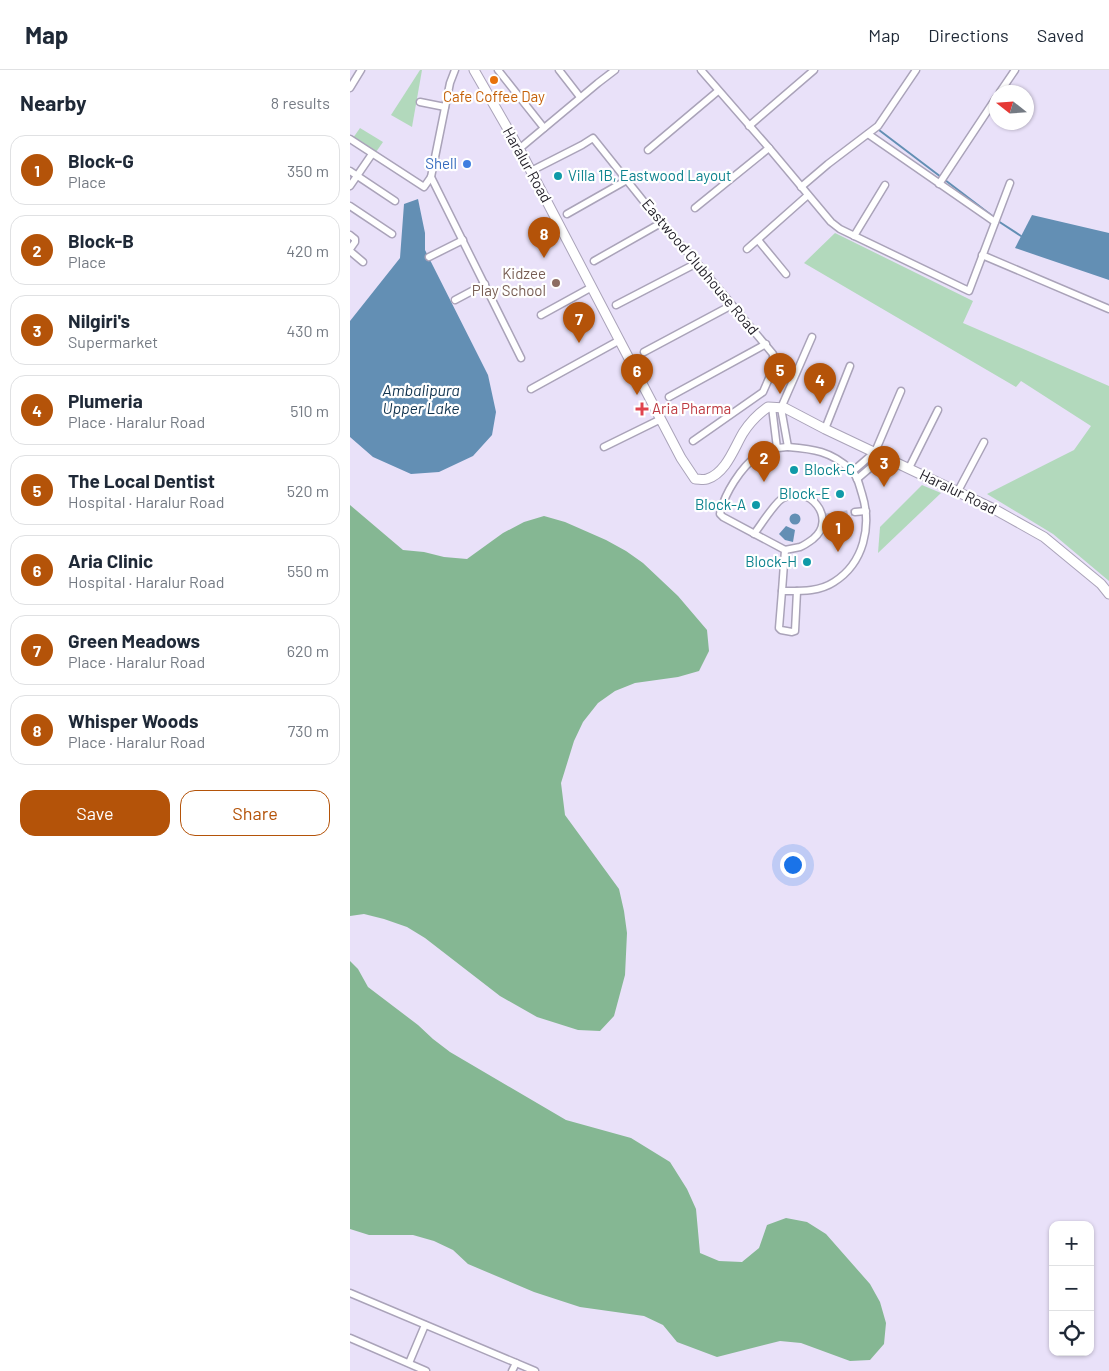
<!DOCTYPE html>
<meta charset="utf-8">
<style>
body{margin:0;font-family:Barlow,sans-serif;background:#f6f6f7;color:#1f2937}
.controls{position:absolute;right:15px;bottom:15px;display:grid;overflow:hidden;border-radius:10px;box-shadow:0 1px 4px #0004}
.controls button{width:45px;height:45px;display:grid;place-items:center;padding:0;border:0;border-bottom:1px solid #e0e1e3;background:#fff;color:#1f2937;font:25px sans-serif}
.compass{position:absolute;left:639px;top:15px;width:45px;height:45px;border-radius:50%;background:#fff;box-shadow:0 1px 4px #0004;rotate:287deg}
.you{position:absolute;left:442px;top:794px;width:18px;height:18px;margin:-12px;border:4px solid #fff;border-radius:50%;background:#1a73e8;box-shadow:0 0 0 8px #1a73e833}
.badge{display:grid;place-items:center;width:32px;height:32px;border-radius:50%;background:#b45309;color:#fff;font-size:16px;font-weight:700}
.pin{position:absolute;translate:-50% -41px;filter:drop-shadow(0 1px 2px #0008)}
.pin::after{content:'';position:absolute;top:26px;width:18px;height:15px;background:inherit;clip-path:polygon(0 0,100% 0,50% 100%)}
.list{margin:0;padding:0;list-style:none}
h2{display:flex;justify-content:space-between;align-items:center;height:65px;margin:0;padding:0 20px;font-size:21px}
h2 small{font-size:16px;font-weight:400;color:#747a83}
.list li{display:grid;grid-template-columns:32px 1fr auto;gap:15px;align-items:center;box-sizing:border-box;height:70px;margin:0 10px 10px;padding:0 10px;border:1px solid #e0e1e3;border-radius:15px}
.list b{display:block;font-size:19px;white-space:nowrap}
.list p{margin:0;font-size:16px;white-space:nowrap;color:#747a83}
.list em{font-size:16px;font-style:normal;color:#747a83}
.actions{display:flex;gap:10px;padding:15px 20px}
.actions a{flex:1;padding:11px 0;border:1px solid #b45309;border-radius:15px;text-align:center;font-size:18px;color:#b45309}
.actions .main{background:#b45309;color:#fff}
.icon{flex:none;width:28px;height:28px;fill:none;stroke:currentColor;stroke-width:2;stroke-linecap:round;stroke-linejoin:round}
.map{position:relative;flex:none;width:759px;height:1301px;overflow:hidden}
header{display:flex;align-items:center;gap:30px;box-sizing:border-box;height:70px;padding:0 25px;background:#fff;border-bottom:1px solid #e0e1e3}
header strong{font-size:24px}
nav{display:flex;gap:28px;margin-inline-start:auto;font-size:18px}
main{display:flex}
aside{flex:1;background:#fff}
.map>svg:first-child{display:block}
.green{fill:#b2d9bc}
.forest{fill:#85b793}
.water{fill:#638fb4}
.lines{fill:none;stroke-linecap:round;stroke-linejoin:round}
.stream{stroke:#638fb4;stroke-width:2}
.street-tunnel{stroke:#c2bbd0;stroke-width:6;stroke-dasharray:6 3;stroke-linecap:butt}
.street-casing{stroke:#aaa3b9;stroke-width:9}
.secondary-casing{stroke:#aaa3b9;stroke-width:11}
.street{stroke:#fff;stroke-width:6}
.secondary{stroke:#fff;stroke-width:9}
.food-dot{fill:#e8710a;stroke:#fff;stroke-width:2}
.shop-dot{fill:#3f7fe0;stroke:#fff;stroke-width:2}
.culture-dot{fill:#0f9aa8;stroke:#fff;stroke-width:2}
.education-dot{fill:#8d6e63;stroke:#fff;stroke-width:2}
.health-dot{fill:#e0444e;stroke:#fff;stroke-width:2}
.labels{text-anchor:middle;stroke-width:4.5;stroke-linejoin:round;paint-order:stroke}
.food-label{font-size:15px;fill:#c56008;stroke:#fff}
.shop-label{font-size:15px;fill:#366cbe;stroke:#fff;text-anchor:end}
.street-label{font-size:15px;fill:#25222b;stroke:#fff}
.culture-label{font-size:15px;fill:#0d838f;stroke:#fff;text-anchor:end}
.education-label{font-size:15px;fill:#785e54;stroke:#fff;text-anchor:end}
.health-label{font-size:15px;fill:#be3a42;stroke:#fff;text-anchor:start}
.water-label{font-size:16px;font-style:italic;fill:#11344f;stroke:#fff}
</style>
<header>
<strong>Map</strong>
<nav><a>Map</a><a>Directions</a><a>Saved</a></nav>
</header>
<main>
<aside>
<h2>Nearby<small>8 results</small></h2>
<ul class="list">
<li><span class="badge">1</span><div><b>Block-G</b><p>Place</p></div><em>350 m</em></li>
<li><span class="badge">2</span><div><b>Block-B</b><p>Place</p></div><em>420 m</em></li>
<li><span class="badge">3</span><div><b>Nilgiri's</b><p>Supermarket</p></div><em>430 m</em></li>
<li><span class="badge">4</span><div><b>Plumeria</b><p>Place · Haralur Road</p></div><em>510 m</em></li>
<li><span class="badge">5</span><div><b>The Local Dentist</b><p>Hospital · Haralur Road</p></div><em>520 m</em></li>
<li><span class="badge">6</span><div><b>Aria Clinic</b><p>Hospital · Haralur Road</p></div><em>550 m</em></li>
<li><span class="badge">7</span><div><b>Green Meadows</b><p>Place · Haralur Road</p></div><em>620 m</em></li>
<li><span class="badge">8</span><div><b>Whisper Woods</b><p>Place · Haralur Road</p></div><em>730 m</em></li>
</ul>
<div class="actions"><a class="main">Save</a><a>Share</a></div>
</aside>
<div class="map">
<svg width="759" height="1301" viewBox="0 0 759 1301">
<rect width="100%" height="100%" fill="#e9e1f9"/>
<g class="green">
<polygon points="70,0 72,0 62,57 41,45"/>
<polygon points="10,58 33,72 26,82 3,68"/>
<polygon points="485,163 623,231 613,253 759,316 759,511 703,464 637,424 724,380 741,356 671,311 666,317 454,193"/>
<polygon points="572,415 591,423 528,483 530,457"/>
</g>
<g class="forest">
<polygon points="0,435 53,480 74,482 94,487 117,489 153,463 174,452 194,446 215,452 256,470 276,481 293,493 328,526 357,560 359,581 349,601 328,607 285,613 265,621 248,633 233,652 224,671 211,713 215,745 269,819 274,841 277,863 275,905 264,946 250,961 228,960 187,947 150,926 75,868 57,857 34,849 14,844 0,846"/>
<polygon points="0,891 8,899 18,917 68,955 83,969 100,982 216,1050 281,1068 320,1092 337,1119 346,1139 350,1183 369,1191 392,1192 409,1178 417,1155 436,1148 457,1152 476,1164 520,1214 530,1232 536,1253 534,1274 520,1290 500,1291 451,1273 430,1271 367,1287 327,1272 313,1255 294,1246 230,1237 184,1222 118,1194 103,1180 84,1171 63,1165 19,1165 0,1159"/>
</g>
<g class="water">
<polygon points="68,129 75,163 75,180 138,305 146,342 142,365 123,386 89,402 61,404 23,387 0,367 0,251 50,188 54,134"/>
<polygon points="682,145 759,163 759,210 665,178"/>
<circle cx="445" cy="449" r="5.5"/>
<polygon points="436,456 445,460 443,472 435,470 429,464"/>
</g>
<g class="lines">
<g class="stream">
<polyline points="529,60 591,107"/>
<polyline points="595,110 645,148"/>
<polyline points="648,151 671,166"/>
</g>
<polyline class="street-tunnel" points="474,447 505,442"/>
<defs>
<g id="street">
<polyline points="148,0 194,58"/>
<polyline points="209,0 230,27"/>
<polyline points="351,0 419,78 481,152 490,159 619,221 660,113"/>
<polyline points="0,18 11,0"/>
<polyline points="650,22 665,0"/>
<polyline points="70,32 95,37"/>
<polyline points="399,56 464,0"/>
<polyline points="518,64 645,152"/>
<polyline points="0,69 74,117 81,107 100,13 105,0"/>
<polyline points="169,79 248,13 265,0"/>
<polyline points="298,80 368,21"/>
<polyline points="0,101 45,131"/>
<polyline points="181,101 232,75 243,68 311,153 347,193 423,284 423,299 413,322 343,371"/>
<polyline points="81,107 171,288"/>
<polyline points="589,114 646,28"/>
<polyline points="0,116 22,84"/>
<polyline points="451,117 478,94 528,56 566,0"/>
<polyline points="0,136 42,164"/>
<polyline points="345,138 419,78"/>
<polyline points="217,144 277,110"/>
<polyline points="0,165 5,169 5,172 0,179"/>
<polyline points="504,166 535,115"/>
<polyline points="408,170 436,204"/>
<polyline points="397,179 458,125"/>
<polyline points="0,181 13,192"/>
<polyline points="632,185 759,239"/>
<polyline points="79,187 113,170"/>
<polyline points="244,191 311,153"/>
<polyline points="105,230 135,214"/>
<polyline points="266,235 347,193"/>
<polyline points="191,245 242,217"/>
<polyline points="294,282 382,235"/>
<polyline points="181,319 270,270"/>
<polyline points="319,327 416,274"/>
<polyline points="422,337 427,378"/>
<polyline points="475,359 500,296"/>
<polyline points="254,377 311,349"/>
<path d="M438 377C463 379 481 381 501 400 508 406 509 415 512 424 522 456 514 493 484 512 469 522 450 521 432 521L435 480 373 447 370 444C374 424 391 397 408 385 416 379 428 378 438 377Z"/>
<polyline points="438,377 431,338 462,267"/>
<polyline points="559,398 588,340"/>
<polyline points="503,401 525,382 551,321"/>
<polyline points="507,409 534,386"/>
<polyline points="608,421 634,372"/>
<polyline points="505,442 516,441"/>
<path d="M404 464C411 455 425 432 433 428 459 413 488 449 463 469 459 472 455 475 450 477 445 478 440 479 435 480"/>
<polyline points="432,521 429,558 431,560 442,562 445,561 447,521"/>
<polyline points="0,1223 185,1301"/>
<polyline points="0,1268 76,1301"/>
<polyline points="59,1293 75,1255"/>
<polyline points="162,1301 166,1293"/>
</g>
<path id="secondary" d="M124 0 171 82 331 388 345 409C349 409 354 410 357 409 376 403 384 378 393 363 400 352 408 344 418 337L435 338 475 359 644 439 694 467 751 514 759 524"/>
</defs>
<use href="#street" class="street-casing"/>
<use href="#secondary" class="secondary-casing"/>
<use href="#street" class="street"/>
<use href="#secondary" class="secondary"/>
</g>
<circle class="food-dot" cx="144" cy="10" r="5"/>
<circle class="shop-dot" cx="117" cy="94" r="5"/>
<g class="culture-dot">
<circle cx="208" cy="106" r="5"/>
<circle cx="444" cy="400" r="5"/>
<circle cx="490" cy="424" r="5"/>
<circle cx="406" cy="435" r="5"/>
<circle cx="457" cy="492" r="5"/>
</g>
<circle class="education-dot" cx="206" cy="213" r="5"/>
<path class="health-dot" d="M289.5 331.5h5v5h5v5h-5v5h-5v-5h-5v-5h5z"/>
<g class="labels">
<g class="food-label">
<text x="144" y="32">Cafe Coffee Day</text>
</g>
<g class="shop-label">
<text x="107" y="99">Shell</text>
</g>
<g class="street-label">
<text transform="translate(177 95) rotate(61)" y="5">Haralur Road</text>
<text transform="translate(350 197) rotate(50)" y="5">Eastwood Clubhouse Road</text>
<text transform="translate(608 422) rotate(26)" y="5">Haralur Road</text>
</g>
<g class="culture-label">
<text x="218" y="111" text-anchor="start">Villa 1B, Eastwood Layout</text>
<text x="454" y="405" text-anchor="start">Block-C</text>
<text x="480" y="429">Block-E</text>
<text x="396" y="440">Block-A</text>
<text x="447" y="497">Block-H</text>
</g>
<g class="education-label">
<text x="196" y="209">Kidzee<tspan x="196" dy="17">Play School</tspan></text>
</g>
<g class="health-label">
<text x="302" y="344">Aria Pharma</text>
</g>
<g class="water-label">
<text x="71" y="326">Ambalipura<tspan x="71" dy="18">Upper Lake</tspan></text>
</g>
</g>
</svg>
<div class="controls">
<button>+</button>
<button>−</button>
<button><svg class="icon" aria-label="locate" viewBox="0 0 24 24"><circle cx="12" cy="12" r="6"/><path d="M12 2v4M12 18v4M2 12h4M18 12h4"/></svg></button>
</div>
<svg class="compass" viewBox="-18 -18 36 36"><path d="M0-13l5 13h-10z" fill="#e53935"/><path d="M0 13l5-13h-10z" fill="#747a83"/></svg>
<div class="you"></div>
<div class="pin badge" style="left:488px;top:482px">1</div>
<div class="pin badge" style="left:414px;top:412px">2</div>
<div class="pin badge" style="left:534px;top:417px">3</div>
<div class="pin badge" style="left:470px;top:334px">4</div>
<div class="pin badge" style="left:430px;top:324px">5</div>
<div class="pin badge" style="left:287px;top:325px">6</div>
<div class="pin badge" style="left:229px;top:273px">7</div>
<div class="pin badge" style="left:194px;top:188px">8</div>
</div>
</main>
